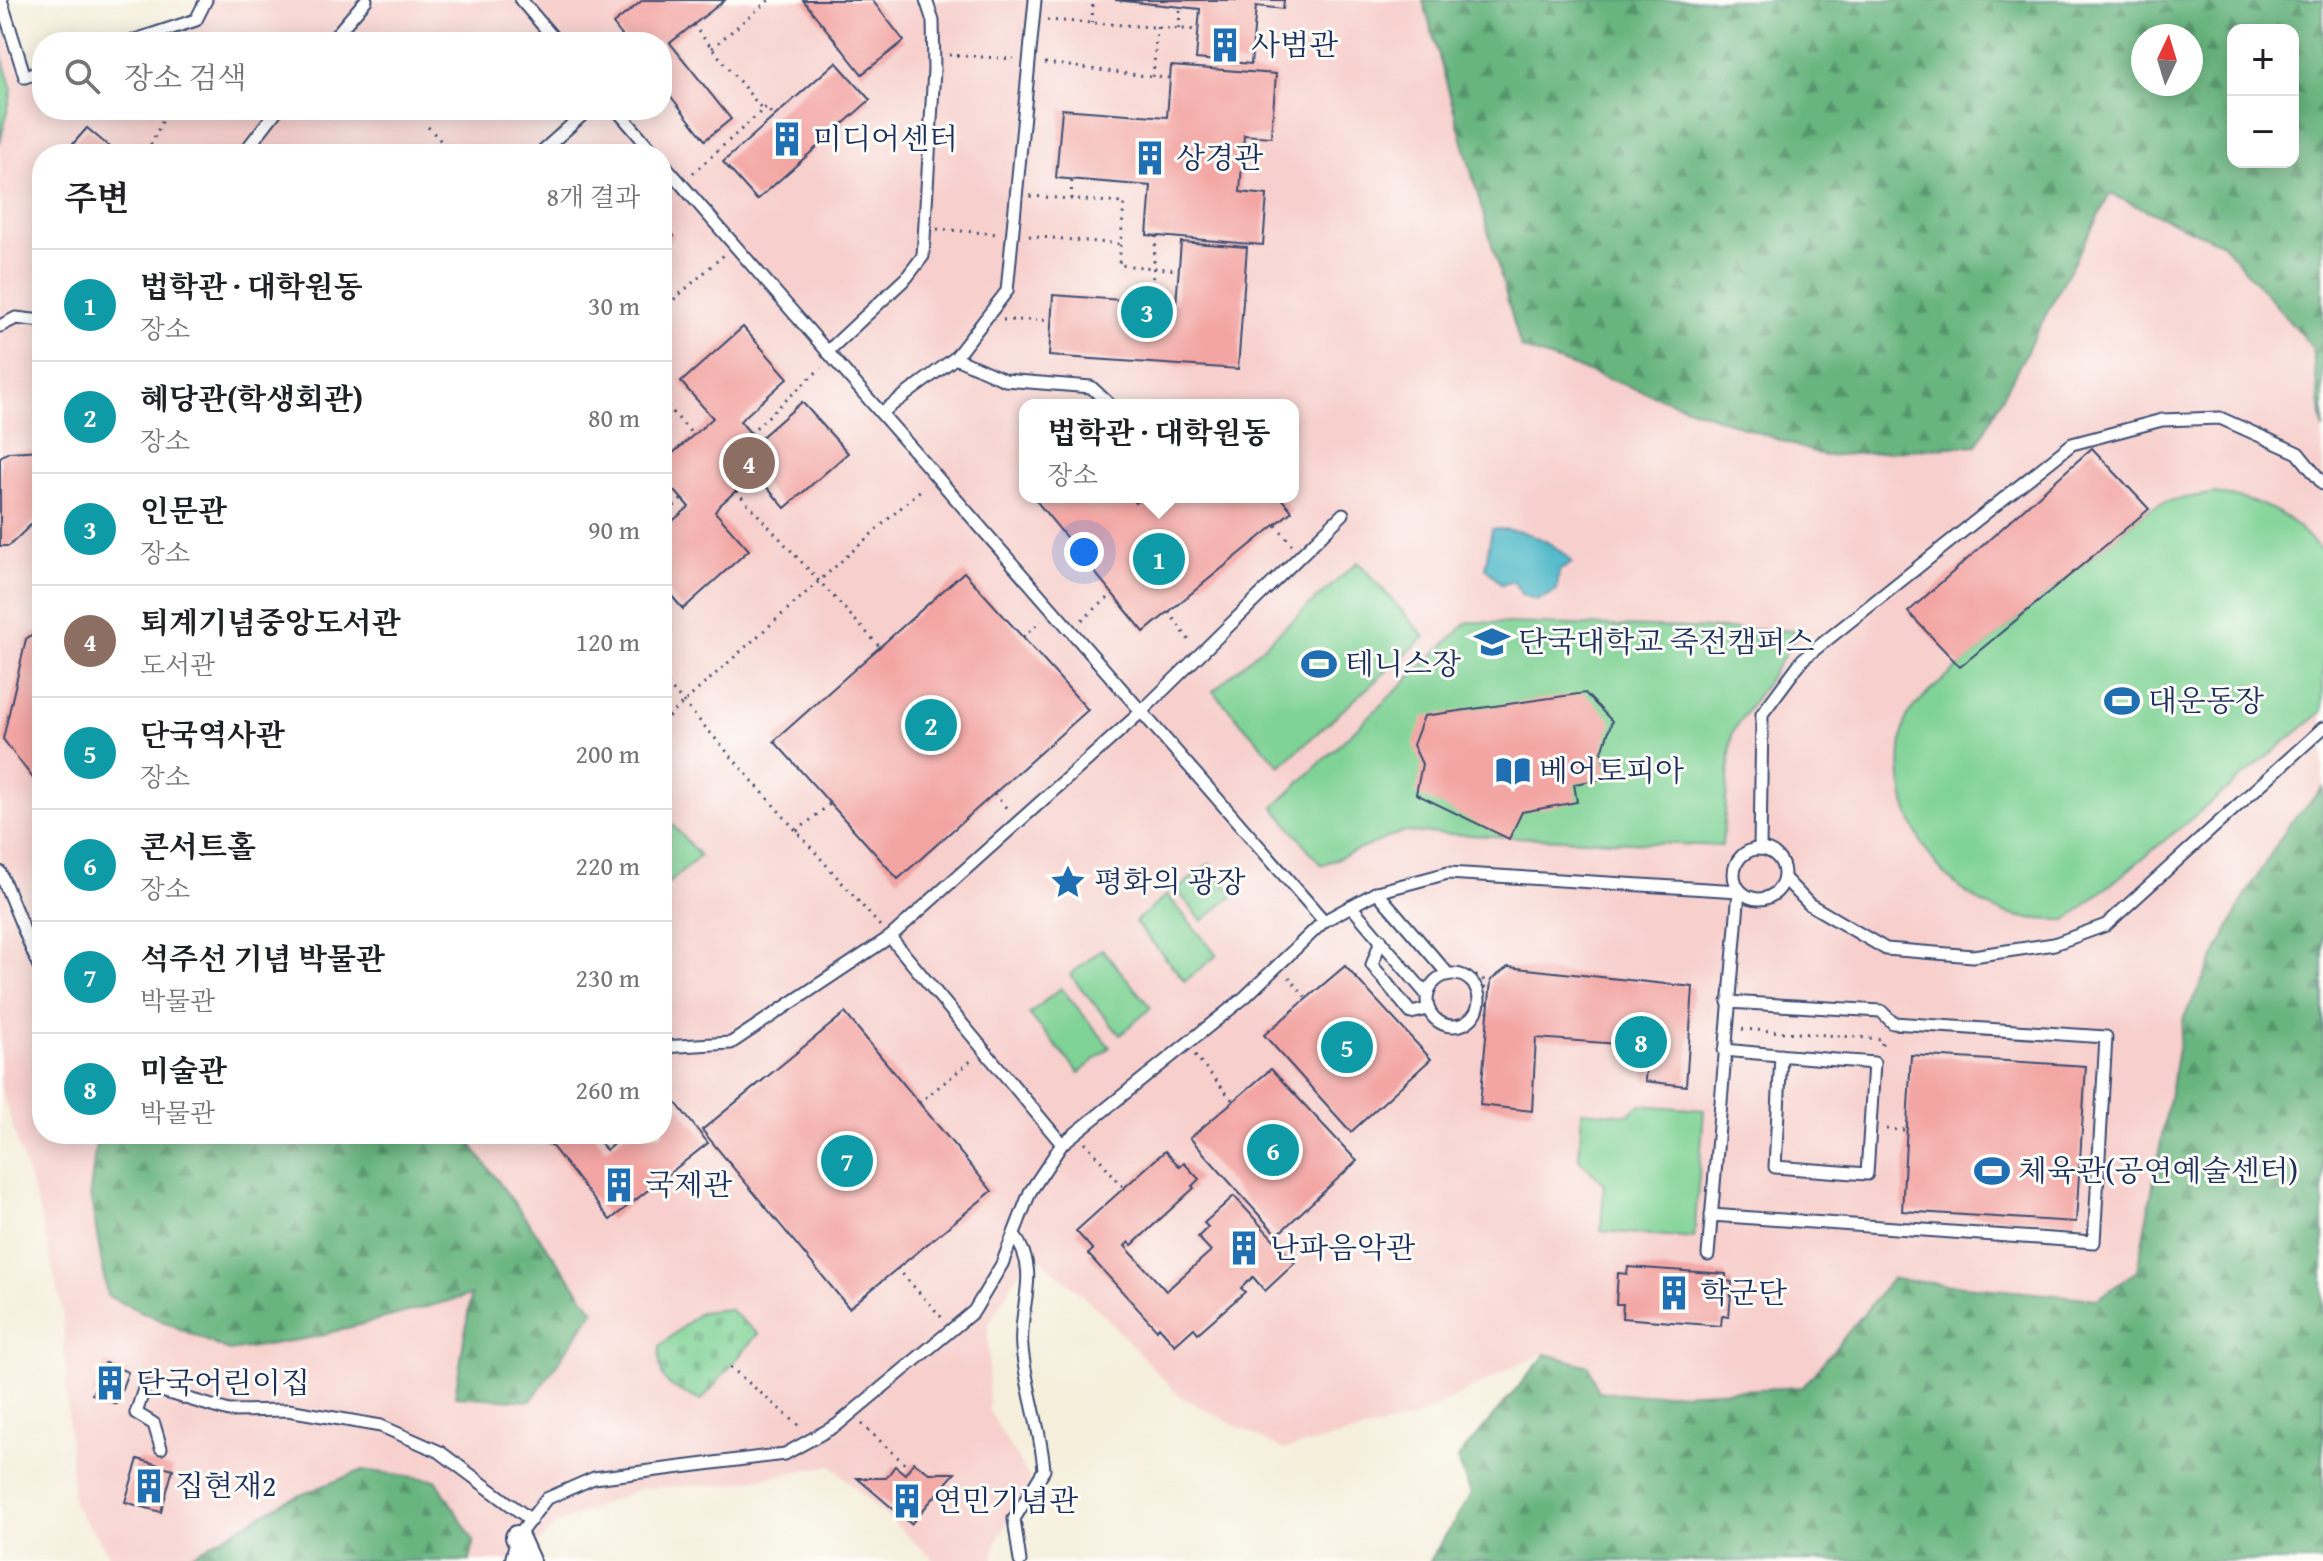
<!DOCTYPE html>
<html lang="ko">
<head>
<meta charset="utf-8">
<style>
	:root { --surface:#fff; --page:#f6f6f6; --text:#202124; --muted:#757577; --line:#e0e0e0; --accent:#1f6fb2 }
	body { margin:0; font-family:"Gentium Book Plus","Noto Serif KR",serif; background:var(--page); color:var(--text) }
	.controls { position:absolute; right:24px; top:24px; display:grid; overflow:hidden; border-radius:16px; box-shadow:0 4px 20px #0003 }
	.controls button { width:72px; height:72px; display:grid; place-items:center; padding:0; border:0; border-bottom:2px solid var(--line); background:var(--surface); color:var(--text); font:40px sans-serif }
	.compass { position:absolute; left:2131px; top:24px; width:72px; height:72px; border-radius:50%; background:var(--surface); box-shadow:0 4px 20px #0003; rotate:4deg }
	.you { position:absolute; left:1084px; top:552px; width:28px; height:28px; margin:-20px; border:6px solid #fff; border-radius:50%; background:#1a73e8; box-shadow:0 0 0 12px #1a73e833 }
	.badge { display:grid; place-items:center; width:52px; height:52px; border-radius:50%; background:var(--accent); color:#fff; font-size:26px; font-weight:700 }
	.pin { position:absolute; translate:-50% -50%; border:4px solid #fff; box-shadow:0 2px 8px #0006 }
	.popup { position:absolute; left:1019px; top:399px; width:280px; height:104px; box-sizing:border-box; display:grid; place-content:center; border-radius:16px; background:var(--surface); filter:drop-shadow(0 2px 6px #0005); font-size:26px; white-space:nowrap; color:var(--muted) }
	.popup b { font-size:30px; color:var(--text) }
	.popup::after { content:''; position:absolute; left:50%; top:100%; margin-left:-16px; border:16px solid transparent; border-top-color:var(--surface) }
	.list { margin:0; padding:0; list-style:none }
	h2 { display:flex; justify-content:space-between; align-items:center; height:104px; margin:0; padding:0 32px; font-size:34px }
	h2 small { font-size:26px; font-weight:400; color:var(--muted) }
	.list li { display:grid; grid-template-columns:52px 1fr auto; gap:24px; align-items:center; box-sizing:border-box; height:112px; padding:0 32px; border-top:2px solid var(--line) }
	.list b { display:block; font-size:30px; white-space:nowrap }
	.list p { margin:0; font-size:26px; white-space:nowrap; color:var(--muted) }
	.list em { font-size:26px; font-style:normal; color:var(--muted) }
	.icon { flex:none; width:44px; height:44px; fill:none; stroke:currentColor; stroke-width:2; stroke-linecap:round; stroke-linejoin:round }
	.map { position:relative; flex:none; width:2323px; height:1561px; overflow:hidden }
	.search { position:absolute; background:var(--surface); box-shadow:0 4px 20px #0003; left:32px; top:32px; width:640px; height:88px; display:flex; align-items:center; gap:20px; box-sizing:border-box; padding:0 28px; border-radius:32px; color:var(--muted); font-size:30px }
	.panel { position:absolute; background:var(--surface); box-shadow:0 4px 20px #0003; left:32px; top:144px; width:640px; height:1000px; border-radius:32px }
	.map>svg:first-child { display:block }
	.built { fill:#f7d0cd; fill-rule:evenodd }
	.forest { fill:url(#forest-firs); stroke:#42726e; stroke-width:2; fill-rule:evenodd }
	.cemetery { fill:url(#cemetery-stones); stroke:#4e817a; stroke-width:2 }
	.park { fill:#80d396; stroke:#4e817a; stroke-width:2 }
	.water { fill:#4bb7c7; stroke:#337392; stroke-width:2 }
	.building { fill:#f3a5a3 }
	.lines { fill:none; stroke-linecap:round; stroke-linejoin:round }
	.service-casing { stroke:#3c4c71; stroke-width:15 }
	.minor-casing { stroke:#3c4c71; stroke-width:26 }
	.path { stroke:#3c4c71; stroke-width:3; stroke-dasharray:2 6; stroke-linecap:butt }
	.service { stroke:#fff; stroke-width:11 }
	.minor { stroke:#fff; stroke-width:22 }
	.labels { text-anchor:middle; stroke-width:6; stroke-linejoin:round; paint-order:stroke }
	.poi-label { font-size:30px; fill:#1b2f5e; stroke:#fdfcf7; text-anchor:start }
</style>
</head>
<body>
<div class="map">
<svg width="2323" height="1561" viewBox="0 0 2323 1561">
	<defs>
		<pattern id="forest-firs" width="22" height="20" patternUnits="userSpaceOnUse" patternTransform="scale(2)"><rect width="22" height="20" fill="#68b57f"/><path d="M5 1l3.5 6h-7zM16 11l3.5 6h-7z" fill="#55946b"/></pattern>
		<pattern id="cemetery-stones" width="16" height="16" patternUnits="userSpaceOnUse" patternTransform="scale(2)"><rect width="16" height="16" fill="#80d396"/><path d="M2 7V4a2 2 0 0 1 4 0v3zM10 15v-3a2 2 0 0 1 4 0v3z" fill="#6eb584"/></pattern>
	</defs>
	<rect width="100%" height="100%" fill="#fdfcf7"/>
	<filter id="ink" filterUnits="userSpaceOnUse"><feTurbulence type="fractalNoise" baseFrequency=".0125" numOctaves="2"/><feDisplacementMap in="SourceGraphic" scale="16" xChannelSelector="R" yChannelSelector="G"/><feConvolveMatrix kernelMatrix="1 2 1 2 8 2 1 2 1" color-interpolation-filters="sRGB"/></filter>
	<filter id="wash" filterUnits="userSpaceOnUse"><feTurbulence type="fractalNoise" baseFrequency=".006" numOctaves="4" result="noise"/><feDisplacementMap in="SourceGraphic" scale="32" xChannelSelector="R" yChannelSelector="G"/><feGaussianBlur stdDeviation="1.8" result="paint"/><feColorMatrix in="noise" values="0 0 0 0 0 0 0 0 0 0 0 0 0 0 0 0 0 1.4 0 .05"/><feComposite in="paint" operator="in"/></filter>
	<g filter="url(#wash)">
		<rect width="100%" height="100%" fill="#f5efdc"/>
		<path class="built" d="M211,0H1423L1521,348L1978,445L2110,194L2223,244L2312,347L2323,430V788L2290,823L2246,894L2184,1017L2137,1271L2097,1299L1892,1279L1803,1387L1633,1395L1598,1390L1589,1366L1546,1354L1515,1366L1412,1419L1283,1450L1178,1395L1100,1311L1032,1251L988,1325L989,1411L1031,1481L996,1543L993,1561H935L831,1465L730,1484L641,1488L556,1524L533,1548L534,1561H114L73,1504L62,1308L39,1211L0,1087V14L24,83L42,77V110H662V42H141L198,22ZM42,154H662V1134H42ZM1025,405H1293V497H1025Z"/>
		<g class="forest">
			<path d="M1423,0H2323V430L2312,347L2223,244L2110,194L1977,445L1824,456L1521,348ZM2293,30V162H2233V30ZM2143,36H2191V84H2143Z"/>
			<polygon points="2323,788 2323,1561 1430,1561 1471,1494 1457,1459 1546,1354 1589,1366 1598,1391 1633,1395 1803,1387 1892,1279 2097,1299 2137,1271 2184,1017 2246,894 2290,823"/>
			<polygon points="97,1134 471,1134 473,1147 594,1311 531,1401 455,1396 471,1295 310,1338 229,1351 107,1296 90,1193"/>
			<polygon points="363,1470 436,1480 474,1541 470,1561 181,1561 288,1500"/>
		</g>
		<path class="cemetery" d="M729,1309L758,1334L701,1401C668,1385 657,1385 660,1346L700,1312Z"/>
		<g class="park">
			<polygon points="0,50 12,90 0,143"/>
			<path d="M2216,493C2267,503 2290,513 2323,553V711L2067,920C2042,920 2016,919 1994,909C1933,881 1895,816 1901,749C1902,738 1903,723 1909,713C1914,705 1924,698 1930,691L2149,509L2168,501Z"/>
			<polygon points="1358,562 1425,637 1280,766 1213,691"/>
			<polygon points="1468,622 1801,631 1732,733 1722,846 1402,832 1321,865 1274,807"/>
			<polygon points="662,813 700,856 669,883 662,875"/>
			<polygon points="1209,864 1234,895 1202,921 1177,890"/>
			<polygon points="1167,895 1217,955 1185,981 1135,922"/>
			<polygon points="1102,949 1151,1008 1120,1035 1070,975"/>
			<polygon points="1061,988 1110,1047 1079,1073 1029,1014"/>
			<polygon points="1639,1105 1704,1110 1694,1238 1601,1231 1604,1184 1579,1159 1582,1111 1629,1115"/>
		</g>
		<path class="water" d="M1492,529C1522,528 1554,540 1572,563L1559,571L1557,591L1538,600L1522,595L1513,581L1502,585L1485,567Z"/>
		<g id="blocks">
			<g class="building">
				<polygon points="643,0 725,0 670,43 731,119 705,140 662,85 662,42 627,42 613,24"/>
				<polygon points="803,0 872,0 904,41 862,74"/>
				<polygon points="1115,0 1284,0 1283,9 1256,6 1251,64 1196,59 1200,9"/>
				<polygon points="836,62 870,100 757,200 723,162"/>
				<polygon points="1171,66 1276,74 1271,137 1244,135 1240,192 1267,195 1263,245 1147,235 1151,186 1056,178 1062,109 1167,117"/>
				<polygon points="87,128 118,154 64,154"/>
				<polygon points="662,223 674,236 662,247"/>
				<polygon points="1181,242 1247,247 1238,369 1049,356 1053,295 1176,304"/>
				<polygon points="743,327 788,378 740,421 757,441 802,402 848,453 785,508 755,474 719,506 715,512 749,550 683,609 662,585 662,530 689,507 675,491 662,502 662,441 673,453 713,418 681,382"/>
				<polygon points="2092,448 2149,509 1960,667 1908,612"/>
				<polygon points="42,450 42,514 9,546 0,546 0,457 9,452"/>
				<polygon points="1033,497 1130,497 1135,503 1142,497 1280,497 1292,511 1144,632"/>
				<polygon points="964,572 1088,710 898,879 774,741"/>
				<polygon points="42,627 42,790 3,739 26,639"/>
				<polygon points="1585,693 1612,721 1602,752 1608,778 1574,784 1577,802 1522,812 1509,839 1416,794 1422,764 1413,745 1424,716"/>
				<polygon points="1345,966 1431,1059 1351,1132 1264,1035"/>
				<polygon points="1508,967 1693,987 1686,1086 1645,1081 1647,1046 1536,1038 1532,1111 1480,1105 1491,980"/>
				<polygon points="845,1013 992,1191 849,1308 702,1130"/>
				<polygon points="1911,1055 2086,1066 2076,1222 1902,1211"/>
				<polygon points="1271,1069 1357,1161 1277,1235 1190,1138"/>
				<polygon points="672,1098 708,1143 610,1220 551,1145 521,1134 593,1134 606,1150 626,1134 662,1134 662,1106"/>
				<polygon points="1165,1151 1180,1167 1184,1163 1199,1179 1192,1186 1194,1188 1132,1245 1129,1242 1125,1246 1166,1291 1211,1251 1198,1237 1208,1227 1204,1223 1234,1196 1295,1263 1265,1291 1253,1277 1241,1288 1245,1292 1198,1333 1194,1328 1175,1345 1159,1327 1157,1330 1088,1254 1093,1250 1076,1231"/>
				<polygon points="1628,1267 1726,1274 1726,1281 1732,1282 1729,1317 1722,1316 1721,1326 1622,1318 1623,1304 1616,1304 1618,1273 1627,1274"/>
				<polygon points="105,1363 128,1372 116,1404 92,1394"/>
				<polygon points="138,1459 173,1469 161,1512 125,1502"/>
				<polygon points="914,1462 929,1473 955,1473 911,1524 857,1478 886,1478 895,1466 905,1474"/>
			</g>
		</g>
	</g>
	<g filter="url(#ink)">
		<use href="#blocks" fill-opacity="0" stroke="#3c4c71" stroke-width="2"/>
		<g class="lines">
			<g class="service-casing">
				<g id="service">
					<polyline points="1,0 25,77 42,71"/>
					<polyline points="521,0 557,42"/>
					<polyline points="129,42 196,20 206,0"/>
					<polyline points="330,42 366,0"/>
					<polyline points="617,110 655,154"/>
					<polyline points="243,154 277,110"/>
					<polyline points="539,154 588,110"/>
					<polyline points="662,162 1324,921"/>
					<polyline points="0,326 16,318 42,321"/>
					<polyline points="827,352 907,277 923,256 934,70 933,21 926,0"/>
					<polyline points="955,358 1005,380 1091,387 1110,405"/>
					<polyline points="881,413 955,358 1007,291 1035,0"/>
					<circle cx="1759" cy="874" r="25"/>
					<polyline points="1760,849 1762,714 1803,659 2072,444 2162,420 2220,418 2298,453 2323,484"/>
					<polyline points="0,872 42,974"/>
					<polyline points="1784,878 1809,904 1886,949 1973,956 2054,944 2106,925 2323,728"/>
					<polyline points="1377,892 1448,974"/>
					<polyline points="1351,906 1427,995"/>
					<polyline points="890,937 1062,1144"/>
					<polyline points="1381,940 1372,965 1411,1013 1428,1009"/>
					<circle cx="1453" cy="1000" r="26"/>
					<polyline points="662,1047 731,1043 890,937 1141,712 1343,514"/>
					<path d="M1724,1050C1774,1055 1824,1059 1874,1063L1867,1174L1775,1167L1781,1055"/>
					<polyline points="1711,1215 2094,1242 2106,1037 1893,1023 1881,1011 1728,1002"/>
					<path d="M1014,1235C1042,1274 1018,1305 1022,1348C1026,1389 1041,1429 1044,1470L1014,1519L1020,1561"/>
					<polyline points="161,1448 154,1424 136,1413 145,1386 229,1411 288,1410 381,1426 440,1452 531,1520"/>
					<polyline points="511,1561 517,1537 546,1499 594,1478 785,1454 837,1425 974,1311 1002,1264 1030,1192 1062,1144 1245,997 1324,921 1377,892 1448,873 1739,891 1708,1255"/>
				</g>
			</g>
			<g class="minor-casing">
				<polyline id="minor" points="517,1537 528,1561"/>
			</g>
			<g class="path">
				<polyline points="1047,20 1199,30"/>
				<polyline points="1092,23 1093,0"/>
				<polyline points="693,25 762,109"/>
				<polyline points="1157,27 1153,77 1170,78"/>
				<polyline points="1179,28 1180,8"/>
				<polyline points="196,37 208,37 218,42"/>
				<polyline points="712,48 769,0"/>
				<polyline points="949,55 1014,59"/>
				<polyline points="1045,63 1153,77"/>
				<polyline points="428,127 453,154"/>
				<polyline points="404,149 408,154"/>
				<polyline points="147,152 168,110"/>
				<polyline points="693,173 766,107 774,117"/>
				<polyline points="1030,196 1124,203 1119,265 1179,270"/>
				<polyline points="1071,199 1072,179"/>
				<polyline points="937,229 998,234"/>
				<polyline points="1029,236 1121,244"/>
				<polyline points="1151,302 1156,236"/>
				<polyline points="662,310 725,254"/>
				<polyline points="1003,320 1051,320"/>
				<polyline points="662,400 693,435"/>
				<polyline points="750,433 821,368"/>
				<polyline points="736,491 880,647"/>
				<polyline points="662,517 682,499"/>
				<polyline points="1276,525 1292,545"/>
				<polyline points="1169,612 1191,643"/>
				<polyline points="1082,620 1113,594"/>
				<polyline points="1023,637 1041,621"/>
				<polyline points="662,678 880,926"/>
				<polyline points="662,722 924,487"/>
				<polyline points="994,794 1010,812"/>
				<polyline points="797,831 830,804"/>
				<polyline points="1461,969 1483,979 1488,1012"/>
				<polyline points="1289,977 1307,999"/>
				<polyline points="1742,1029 1882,1039 1882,1050"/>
				<polyline points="1195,1055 1233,1101"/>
				<polyline points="919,1103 972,1060"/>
				<polyline points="1886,1129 1906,1130"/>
				<polyline points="1085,1142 1124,1188"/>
				<polyline points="603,1147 606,1134"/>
				<polyline points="897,1268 943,1319"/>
				<polyline points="730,1367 802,1428"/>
				<polyline points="862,1424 909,1468"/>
			</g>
			<use href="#service" class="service"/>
			<use href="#minor" class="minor"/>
		</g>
	</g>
	<defs>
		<g id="building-bare" transform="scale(2.76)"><path d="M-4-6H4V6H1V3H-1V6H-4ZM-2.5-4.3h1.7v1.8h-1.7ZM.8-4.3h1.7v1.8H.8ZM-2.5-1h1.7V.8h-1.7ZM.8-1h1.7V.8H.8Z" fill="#1f6fb2" stroke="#fdfcf7" stroke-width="2.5" paint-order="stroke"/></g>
		<g id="university-bare" transform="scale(2.76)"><path d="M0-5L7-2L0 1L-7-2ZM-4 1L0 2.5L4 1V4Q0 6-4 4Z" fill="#1f6fb2" stroke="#fdfcf7" stroke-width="2.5" paint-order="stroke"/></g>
		<g id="stadium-bare" transform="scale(2.76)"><path d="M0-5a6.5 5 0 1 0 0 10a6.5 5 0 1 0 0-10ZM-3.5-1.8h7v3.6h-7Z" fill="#1f6fb2" stroke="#fdfcf7" stroke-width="2.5" paint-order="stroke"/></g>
		<g id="library-bare" transform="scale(2.76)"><path d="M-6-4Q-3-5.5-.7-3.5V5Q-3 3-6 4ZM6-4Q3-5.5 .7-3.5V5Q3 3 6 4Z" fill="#1f6fb2" stroke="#fdfcf7" stroke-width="2.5" paint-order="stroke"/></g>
		<g id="sight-bare" transform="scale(2.76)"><path d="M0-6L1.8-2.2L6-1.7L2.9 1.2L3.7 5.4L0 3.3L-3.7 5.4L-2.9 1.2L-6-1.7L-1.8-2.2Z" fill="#1f6fb2" stroke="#fdfcf7" stroke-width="2.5" paint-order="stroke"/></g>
	</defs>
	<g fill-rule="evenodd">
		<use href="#building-bare" x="1225" y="45"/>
		<use href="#building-bare" x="787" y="139"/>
		<use href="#building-bare" x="1150" y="158"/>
		<use href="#university-bare" x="1492" y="642"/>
		<use href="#stadium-bare" x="1319" y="664"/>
		<use href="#stadium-bare" x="2122" y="701"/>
		<use href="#library-bare" x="1513" y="771"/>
		<use href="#sight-bare" x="1068" y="882"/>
		<use href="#stadium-bare" x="1992" y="1171"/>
		<use href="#building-bare" x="619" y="1185"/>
		<use href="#building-bare" x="1244" y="1248"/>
		<use href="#building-bare" x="1674" y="1293"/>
		<use href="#building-bare" x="110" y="1383"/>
		<use href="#building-bare" x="149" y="1486"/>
		<use href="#building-bare" x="907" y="1501"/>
	</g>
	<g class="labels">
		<g class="poi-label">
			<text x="1251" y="55">사범관</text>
			<text x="813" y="149">미디어센터</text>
			<text x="1176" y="168">상경관</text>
			<text x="1518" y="652">단국대학교 죽전캠퍼스</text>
			<text x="1345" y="674">테니스장</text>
			<text x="2148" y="711">대운동장</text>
			<text x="1539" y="781">베어토피아</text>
			<text x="1094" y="892">평화의 광장</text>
			<text x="2018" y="1181">체육관(공연예술센터)</text>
			<text x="645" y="1195">국제관</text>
			<text x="1270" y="1258">난파음악관</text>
			<text x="1700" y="1303">학군단</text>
			<text x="136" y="1393">단국어린이집</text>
			<text x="175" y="1496">집현재2</text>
			<text x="933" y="1511">연민기념관</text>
		</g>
	</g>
</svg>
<div class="controls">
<button>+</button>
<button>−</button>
</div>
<svg class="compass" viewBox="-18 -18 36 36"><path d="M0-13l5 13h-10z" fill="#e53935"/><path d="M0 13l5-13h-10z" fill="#757577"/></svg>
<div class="you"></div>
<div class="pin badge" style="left:1159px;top:559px;background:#0f9aa8">1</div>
<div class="popup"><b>법학관 · 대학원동</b>장소</div>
<div class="pin badge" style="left:931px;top:725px;background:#0f9aa8">2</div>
<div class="pin badge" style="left:1147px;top:312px;background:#0f9aa8">3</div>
<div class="pin badge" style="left:749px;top:463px;background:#8d6e63">4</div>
<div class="pin badge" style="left:1347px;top:1047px;background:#0f9aa8">5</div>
<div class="pin badge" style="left:1273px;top:1150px;background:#0f9aa8">6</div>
<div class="pin badge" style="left:847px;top:1161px;background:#0f9aa8">7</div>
<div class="pin badge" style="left:1641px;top:1042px;background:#0f9aa8">8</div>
<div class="search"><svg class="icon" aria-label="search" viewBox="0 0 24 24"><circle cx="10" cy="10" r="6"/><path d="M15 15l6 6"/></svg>장소 검색</div>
<section class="panel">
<h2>주변<small>8개 결과</small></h2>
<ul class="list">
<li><span class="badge" style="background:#0f9aa8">1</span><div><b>법학관 · 대학원동</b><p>장소</p></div><em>30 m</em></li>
<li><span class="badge" style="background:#0f9aa8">2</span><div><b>혜당관(학생회관)</b><p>장소</p></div><em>80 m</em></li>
<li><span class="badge" style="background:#0f9aa8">3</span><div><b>인문관</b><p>장소</p></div><em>90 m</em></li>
<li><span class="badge" style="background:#8d6e63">4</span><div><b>퇴계기념중앙도서관</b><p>도서관</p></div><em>120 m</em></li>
<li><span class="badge" style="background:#0f9aa8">5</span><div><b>단국역사관</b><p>장소</p></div><em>200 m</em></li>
<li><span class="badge" style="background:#0f9aa8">6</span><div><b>콘서트홀</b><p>장소</p></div><em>220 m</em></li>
<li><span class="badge" style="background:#0f9aa8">7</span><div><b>석주선 기념 박물관</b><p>박물관</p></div><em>230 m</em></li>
<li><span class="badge" style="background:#0f9aa8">8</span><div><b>미술관</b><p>박물관</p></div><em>260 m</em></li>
</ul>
</section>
</div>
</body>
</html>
